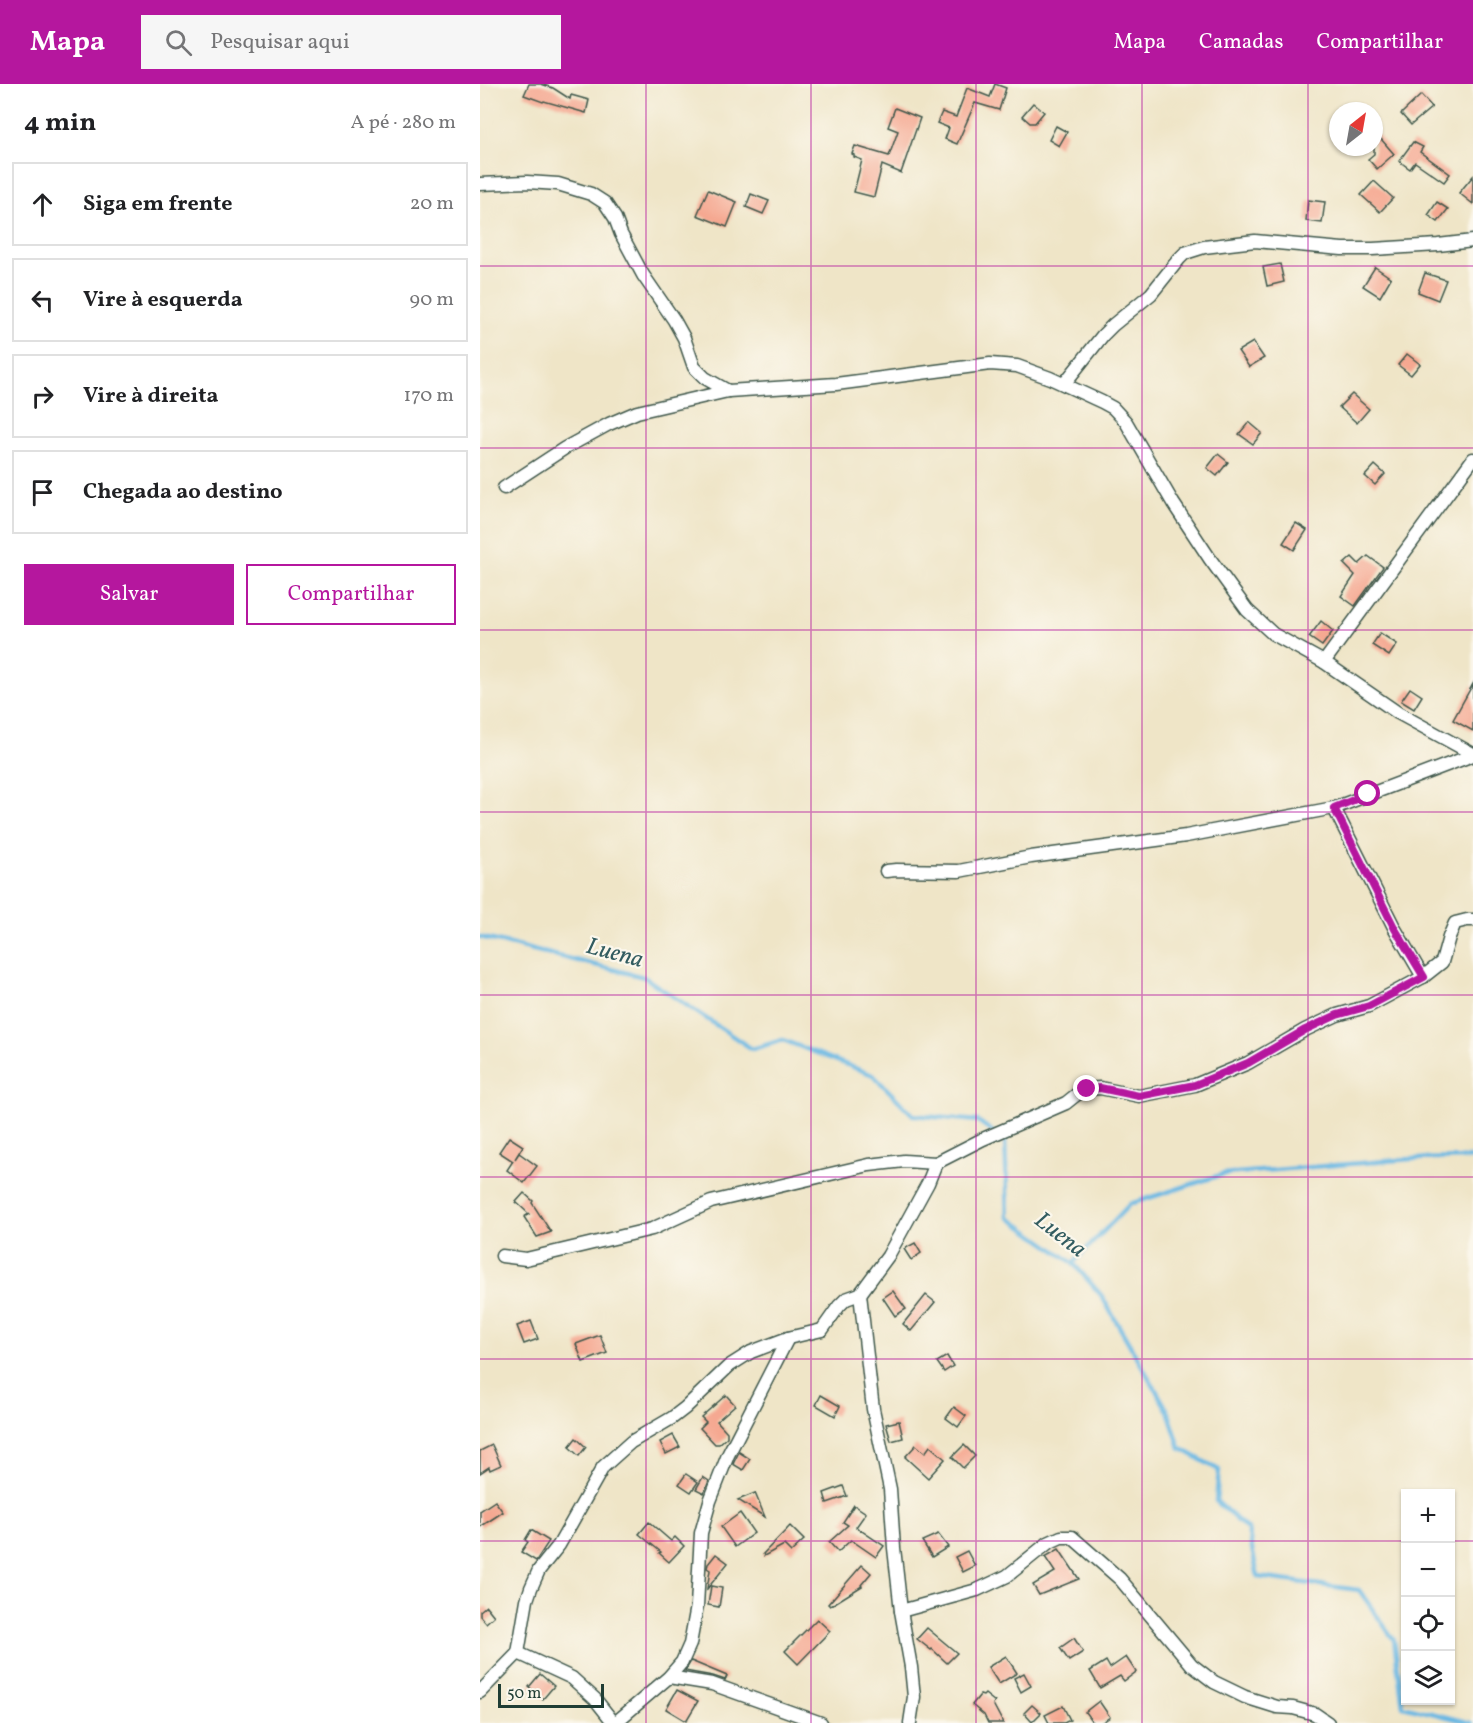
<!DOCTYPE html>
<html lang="pt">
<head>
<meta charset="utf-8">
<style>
	:root { --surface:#fff; --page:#f6f6f6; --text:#202124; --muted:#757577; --line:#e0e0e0; --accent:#b5179e }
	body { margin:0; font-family:Vollkorn,serif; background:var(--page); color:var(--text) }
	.controls { position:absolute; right:18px; bottom:18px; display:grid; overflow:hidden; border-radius:0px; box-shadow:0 2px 4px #0004 }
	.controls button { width:54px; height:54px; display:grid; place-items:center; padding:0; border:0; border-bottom:2px solid var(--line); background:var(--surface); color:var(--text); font:30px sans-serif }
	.compass { position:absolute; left:849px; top:18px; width:54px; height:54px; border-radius:50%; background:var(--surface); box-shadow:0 2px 4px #0004; rotate:31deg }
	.scale { position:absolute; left:18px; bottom:15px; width:106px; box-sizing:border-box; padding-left:6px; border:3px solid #1f3d34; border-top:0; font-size:16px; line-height:21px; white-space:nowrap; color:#1f3d34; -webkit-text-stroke:4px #fbf7ec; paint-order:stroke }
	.stop { position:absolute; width:18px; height:18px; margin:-14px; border:4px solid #b5179e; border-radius:50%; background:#fff }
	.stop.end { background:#b5179e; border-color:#fff; box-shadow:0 2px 6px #0008 }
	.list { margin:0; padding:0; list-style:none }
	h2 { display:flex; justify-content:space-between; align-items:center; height:78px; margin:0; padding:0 24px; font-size:26px }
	h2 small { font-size:20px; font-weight:400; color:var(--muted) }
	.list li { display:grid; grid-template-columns:39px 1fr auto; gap:18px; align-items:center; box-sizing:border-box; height:84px; margin:0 12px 12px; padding:0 12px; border:2px solid var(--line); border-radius:0px }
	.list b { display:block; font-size:22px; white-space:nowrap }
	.list em { font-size:20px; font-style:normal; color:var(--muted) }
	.actions { display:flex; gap:12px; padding:18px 24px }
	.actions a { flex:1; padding:14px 0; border:2px solid var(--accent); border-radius:0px; text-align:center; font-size:21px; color:var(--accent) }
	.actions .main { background:var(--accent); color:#fff }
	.icon { flex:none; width:33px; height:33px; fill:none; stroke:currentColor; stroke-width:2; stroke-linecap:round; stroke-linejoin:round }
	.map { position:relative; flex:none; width:993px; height:1639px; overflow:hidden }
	header { display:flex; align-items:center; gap:36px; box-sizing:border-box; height:84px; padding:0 30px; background:var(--accent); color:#fff }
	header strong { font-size:28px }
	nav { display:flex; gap:33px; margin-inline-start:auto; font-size:21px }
	.search { width:420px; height:54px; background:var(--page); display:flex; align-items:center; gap:15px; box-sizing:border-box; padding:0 21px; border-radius:0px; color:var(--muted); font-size:22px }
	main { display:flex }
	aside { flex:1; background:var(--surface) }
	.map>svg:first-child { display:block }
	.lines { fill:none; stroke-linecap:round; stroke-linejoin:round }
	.stream { stroke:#69b8e3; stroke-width:4.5 }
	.building { fill:#f5a891 }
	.street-casing { stroke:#3e564a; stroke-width:15 }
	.street { stroke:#fff; stroke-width:12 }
	.route { stroke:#b5179e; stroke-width:8 }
	.grid { fill:none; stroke:#b5179e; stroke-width:1.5; stroke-opacity:0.55 }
	.labels { text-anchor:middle; stroke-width:4.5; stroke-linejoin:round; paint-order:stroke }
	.water-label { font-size:24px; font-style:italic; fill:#325c60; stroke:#fbf7ec }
</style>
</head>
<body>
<header>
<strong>Mapa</strong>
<div class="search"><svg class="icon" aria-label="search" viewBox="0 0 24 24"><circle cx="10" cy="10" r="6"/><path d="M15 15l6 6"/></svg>Pesquisar aqui</div>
<nav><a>Mapa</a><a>Camadas</a><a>Compartilhar</a></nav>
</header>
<main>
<aside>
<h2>4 min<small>A pé · 280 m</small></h2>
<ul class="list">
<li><svg class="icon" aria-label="ahead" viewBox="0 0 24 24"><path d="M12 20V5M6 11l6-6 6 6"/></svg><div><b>Siga em frente</b></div><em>20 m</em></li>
<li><svg class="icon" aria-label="left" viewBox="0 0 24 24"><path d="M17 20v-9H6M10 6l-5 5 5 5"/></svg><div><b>Vire à esquerda</b></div><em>90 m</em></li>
<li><svg class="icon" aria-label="right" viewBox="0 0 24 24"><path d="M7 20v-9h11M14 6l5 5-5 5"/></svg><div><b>Vire à direita</b></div><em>170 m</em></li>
<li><svg class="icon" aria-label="arrive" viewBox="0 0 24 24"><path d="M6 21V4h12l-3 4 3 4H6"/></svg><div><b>Chegada ao destino</b></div></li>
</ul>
<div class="actions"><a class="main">Salvar</a><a>Compartilhar</a></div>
</aside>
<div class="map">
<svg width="993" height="1639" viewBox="0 0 993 1639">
	<rect width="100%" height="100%" fill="#fbf7ec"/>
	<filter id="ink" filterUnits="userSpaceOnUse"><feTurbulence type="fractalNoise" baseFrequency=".0167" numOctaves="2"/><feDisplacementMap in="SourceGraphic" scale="12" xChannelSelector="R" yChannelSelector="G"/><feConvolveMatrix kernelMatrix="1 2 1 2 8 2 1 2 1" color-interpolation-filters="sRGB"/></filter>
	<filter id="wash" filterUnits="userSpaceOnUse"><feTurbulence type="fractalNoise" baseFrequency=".008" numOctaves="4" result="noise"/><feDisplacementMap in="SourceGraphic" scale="24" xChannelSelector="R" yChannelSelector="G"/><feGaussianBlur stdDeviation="1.35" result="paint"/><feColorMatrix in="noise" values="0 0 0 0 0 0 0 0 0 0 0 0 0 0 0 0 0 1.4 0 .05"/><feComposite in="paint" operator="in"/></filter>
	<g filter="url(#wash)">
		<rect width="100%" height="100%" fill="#efe5c7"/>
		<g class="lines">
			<g class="stream">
				<polyline points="0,853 164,893 272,965 303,956 393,991 433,1031 498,1037 525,1057 528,1133 593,1179 621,1211 688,1327 700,1364 739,1386 736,1417 768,1446 778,1493 879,1506 914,1556 923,1622 992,1639"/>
				<polyline points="593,1179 650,1120 744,1090 931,1075 993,1074"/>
			</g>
		</g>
		<g id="blocks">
			<g class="building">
				<polygon points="49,0 61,0 73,4 90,15 91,11 109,16 106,29 64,17 63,18 44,11"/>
				<polygon points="515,0 526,4 519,26 495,19 477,60 465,55 469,44 457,39 462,28 476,33 487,4 510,13"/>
				<polygon points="941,11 952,23 931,41 921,30"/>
				<polygon points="553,19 564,28 555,39 550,39 542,32"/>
				<polygon points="415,24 440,34 421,89 402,81 394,113 374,108 382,76 374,73 374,71 372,70 375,62 409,72 418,47 408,43"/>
				<polygon points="576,42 587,48 579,62 569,56"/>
				<polygon points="894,47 914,70 897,85 888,75 894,70"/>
				<polygon points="933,58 943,63 940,68 970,90 964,98 935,78 930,85 919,77"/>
				<polygon points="993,92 993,120 979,109"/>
				<polygon points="894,97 913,114 900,128 881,111"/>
				<polygon points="228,106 257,118 247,143 217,131"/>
				<polygon points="271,110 289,117 283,130 266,123"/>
				<polygon points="828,116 845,118 842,139 826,137"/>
				<polygon points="957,118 968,125 958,138 948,131"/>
				<polygon points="800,180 804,198 787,202 783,183"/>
				<polygon points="895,183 911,194 900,213 883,202"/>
				<polygon points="945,189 966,196 958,216 938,208"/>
				<polygon points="773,258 784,274 769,283 758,267"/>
				<polygon points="927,270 940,280 931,291 918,281"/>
				<polygon points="872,310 889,325 877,339 859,323"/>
				<polygon points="769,338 782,349 773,360 759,350"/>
				<polygon points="738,370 748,378 737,392 727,384"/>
				<polygon points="895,381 905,390 895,401 885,392"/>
				<polygon points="816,439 827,446 814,466 803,459"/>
				<polygon points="888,472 903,483 875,522 861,512 875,491 864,480 872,473 879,480"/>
				<polygon points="841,537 853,547 842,562 829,553"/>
				<polygon points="900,549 917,560 909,572 892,561"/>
				<polygon points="993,600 993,647 973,636"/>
				<polygon points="930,604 942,612 934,625 921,617"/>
				<polygon points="29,1053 43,1062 35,1075 39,1069 57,1082 44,1099 27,1086 33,1077 19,1068"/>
				<polygon points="44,1109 53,1117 52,1119 71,1148 57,1153 44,1133 49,1130 36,1118"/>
				<polygon points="435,1159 441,1169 431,1176 424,1165"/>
				<polygon points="413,1207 426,1225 415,1232 403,1214"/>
				<polygon points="446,1211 455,1218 431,1247 423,1240"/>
				<polygon points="51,1237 58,1255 44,1260 37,1242"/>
				<polygon points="120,1251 127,1269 103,1278 96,1260"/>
				<polygon points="467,1272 473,1282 464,1288 457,1278"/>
				<polygon points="246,1311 255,1321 237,1337 247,1348 247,1353 239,1360 235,1360 220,1344 226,1338 221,1333"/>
				<polygon points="341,1311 360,1322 355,1332 336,1321"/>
				<polygon points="474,1323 486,1332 478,1343 466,1334"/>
				<polygon points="419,1337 423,1354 411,1357 406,1340"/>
				<polygon points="193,1351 200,1363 186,1370 180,1358"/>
				<polygon points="96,1354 106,1363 99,1372 89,1363"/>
				<polygon points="12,1361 21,1381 10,1386 9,1383 0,1389 0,1367"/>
				<polygon points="436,1361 445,1369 450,1362 465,1375 448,1394 425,1373"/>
				<polygon points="484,1361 495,1372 483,1384 472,1373"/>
				<polygon points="259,1368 270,1375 263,1386 253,1380"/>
				<polygon points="206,1390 218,1398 211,1408 199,1400"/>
				<polygon points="223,1393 229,1397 224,1409 216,1405"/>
				<polygon points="363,1402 367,1412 347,1419 344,1409"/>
				<polygon points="275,1409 285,1433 258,1416"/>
				<polygon points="15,1417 23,1428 0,1443 0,1427"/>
				<polygon points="374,1421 386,1429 376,1443 404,1462 396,1473 371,1456 358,1468 349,1458 368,1441 363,1438"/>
				<polygon points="260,1429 274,1449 255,1463 241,1443"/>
				<polygon points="169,1438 191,1457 195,1453 204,1462 189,1478 179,1469 181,1468 159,1450"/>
				<polygon points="310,1442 324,1456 311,1468 304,1461 284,1472 283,1470"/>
				<polygon points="51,1446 69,1457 56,1477 41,1468 48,1458 45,1456"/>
				<polygon points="458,1450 468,1463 452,1473 442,1457"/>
				<polygon points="579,1465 599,1495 559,1511 553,1501 575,1488 565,1473"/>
				<polygon points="487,1467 495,1482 483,1488 475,1473"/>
				<polygon points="236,1470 248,1479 227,1505 230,1486 227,1484 228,1480"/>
				<polygon points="382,1481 391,1489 381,1501 382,1502 350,1522 348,1520"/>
				<polygon points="231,1502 242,1504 239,1523 228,1521"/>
				<polygon points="6,1522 14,1532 6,1539 0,1532 0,1527"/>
				<polygon points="337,1535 350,1547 318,1580 305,1567"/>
				<polygon points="447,1544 477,1569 467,1579 452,1565 451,1566 437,1555"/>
				<polygon points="594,1554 603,1568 589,1577 580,1564"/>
				<polygon points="526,1572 537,1589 519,1600 508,1583"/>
				<polygon points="646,1573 656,1588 644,1597 640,1592 620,1604 610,1587 626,1577 630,1584"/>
				<polygon points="211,1577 247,1592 245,1596 233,1592 205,1587"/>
				<polygon points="544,1589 551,1602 541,1608 534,1594"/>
				<polygon points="60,1590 74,1602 63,1615 49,1603"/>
				<polygon points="197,1606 218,1617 206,1637 186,1625"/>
				<polygon points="505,1610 515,1618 513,1620 523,1639 508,1639 504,1631 492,1621 500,1611 503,1612"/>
				<polygon points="619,1617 630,1633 621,1639 613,1639 605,1628"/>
				<polygon points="552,1621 561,1629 552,1638 544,1629"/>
				<polygon points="583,1622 590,1636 584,1639 569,1639 565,1631"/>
			</g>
		</g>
	</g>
	<g filter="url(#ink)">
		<use href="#blocks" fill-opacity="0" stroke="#3e564a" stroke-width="1.5"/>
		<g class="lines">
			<g class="street-casing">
				<g id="street">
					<polyline points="0,100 47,98 78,100 111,110 125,119 135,134 141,150 163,191 194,236 204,254 214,283 225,294 248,307"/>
					<polyline points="584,300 623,251 633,241 671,210 699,175 705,169 724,163 775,157 862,165 893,165 958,161 993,157"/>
					<polyline points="24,404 85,364 129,340 157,328 248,307 356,300 510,280 537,282 570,294 622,318 633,324 646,338 693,419 730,475 767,526 793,550 844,578 918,629 993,670"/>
					<polyline points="844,578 993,375"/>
					<polyline points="854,724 915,845 943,893"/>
					<polyline points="406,787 416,786 479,787 551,773 706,752 854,724 993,671"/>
					<polyline points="22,1172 46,1175 172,1145 231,1118 389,1081 424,1077 456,1079 503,1055 586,1019 596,1011 607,1005 620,1004 659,1012 715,1001 768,979 825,946 857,931 889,922 943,893 962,878 969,853 975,839 987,836 993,836"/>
					<polyline points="380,1210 393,1325 410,1405 414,1464 421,1527 431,1583 434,1613 430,1639"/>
					<polyline points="421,1527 497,1506 527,1492 568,1459 581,1453 592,1453 640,1495 712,1581 734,1598 765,1613 797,1623 813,1624 835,1630 848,1639"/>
					<polyline points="38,1569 92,1594 115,1615 134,1639"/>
					<polyline points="189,1593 232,1600 341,1639"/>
					<polyline points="0,1608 38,1569 47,1516 51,1504 59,1486 79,1461 123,1383 151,1358 192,1334 205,1324 249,1282 271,1268 308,1254 342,1246 359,1222 366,1215 380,1210 408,1172 448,1099 456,1079"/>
					<polyline points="135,1639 189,1593 202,1578 210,1560 217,1522 221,1449 230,1417 248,1371 308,1254"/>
				</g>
			</g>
			<use href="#street" class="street"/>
		</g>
	</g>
	<g class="lines" filter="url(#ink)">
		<polyline class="route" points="607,1005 620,1004 659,1012 715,1001 768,979 825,946 857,931 889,922 944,893 915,845 854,724 888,710"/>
	</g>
	<path class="grid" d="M166,0V1639M331,0V1639M496,0V1639M662,0V1639M828,0V1639M0,182H993M0,364H993M0,546H993M0,728H993M0,911H993M0,1093H993M0,1275H993M0,1457H926M970,1457H993"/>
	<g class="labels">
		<g class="water-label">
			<text transform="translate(135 868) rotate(15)" y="8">Luena</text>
			<text transform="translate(581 1150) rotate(38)" y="8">Luena</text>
		</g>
	</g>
</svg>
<div class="controls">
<button>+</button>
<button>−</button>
<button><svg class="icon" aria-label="locate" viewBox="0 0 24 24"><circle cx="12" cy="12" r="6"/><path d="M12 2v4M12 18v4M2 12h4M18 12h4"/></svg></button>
<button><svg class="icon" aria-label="layers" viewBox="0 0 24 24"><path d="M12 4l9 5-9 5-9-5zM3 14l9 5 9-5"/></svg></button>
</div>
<svg class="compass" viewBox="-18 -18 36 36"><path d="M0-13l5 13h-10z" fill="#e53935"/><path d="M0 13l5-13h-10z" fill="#757577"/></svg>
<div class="scale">50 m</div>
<div class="stop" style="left:888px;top:710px"></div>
<div class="stop end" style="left:607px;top:1005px"></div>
</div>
</main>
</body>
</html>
